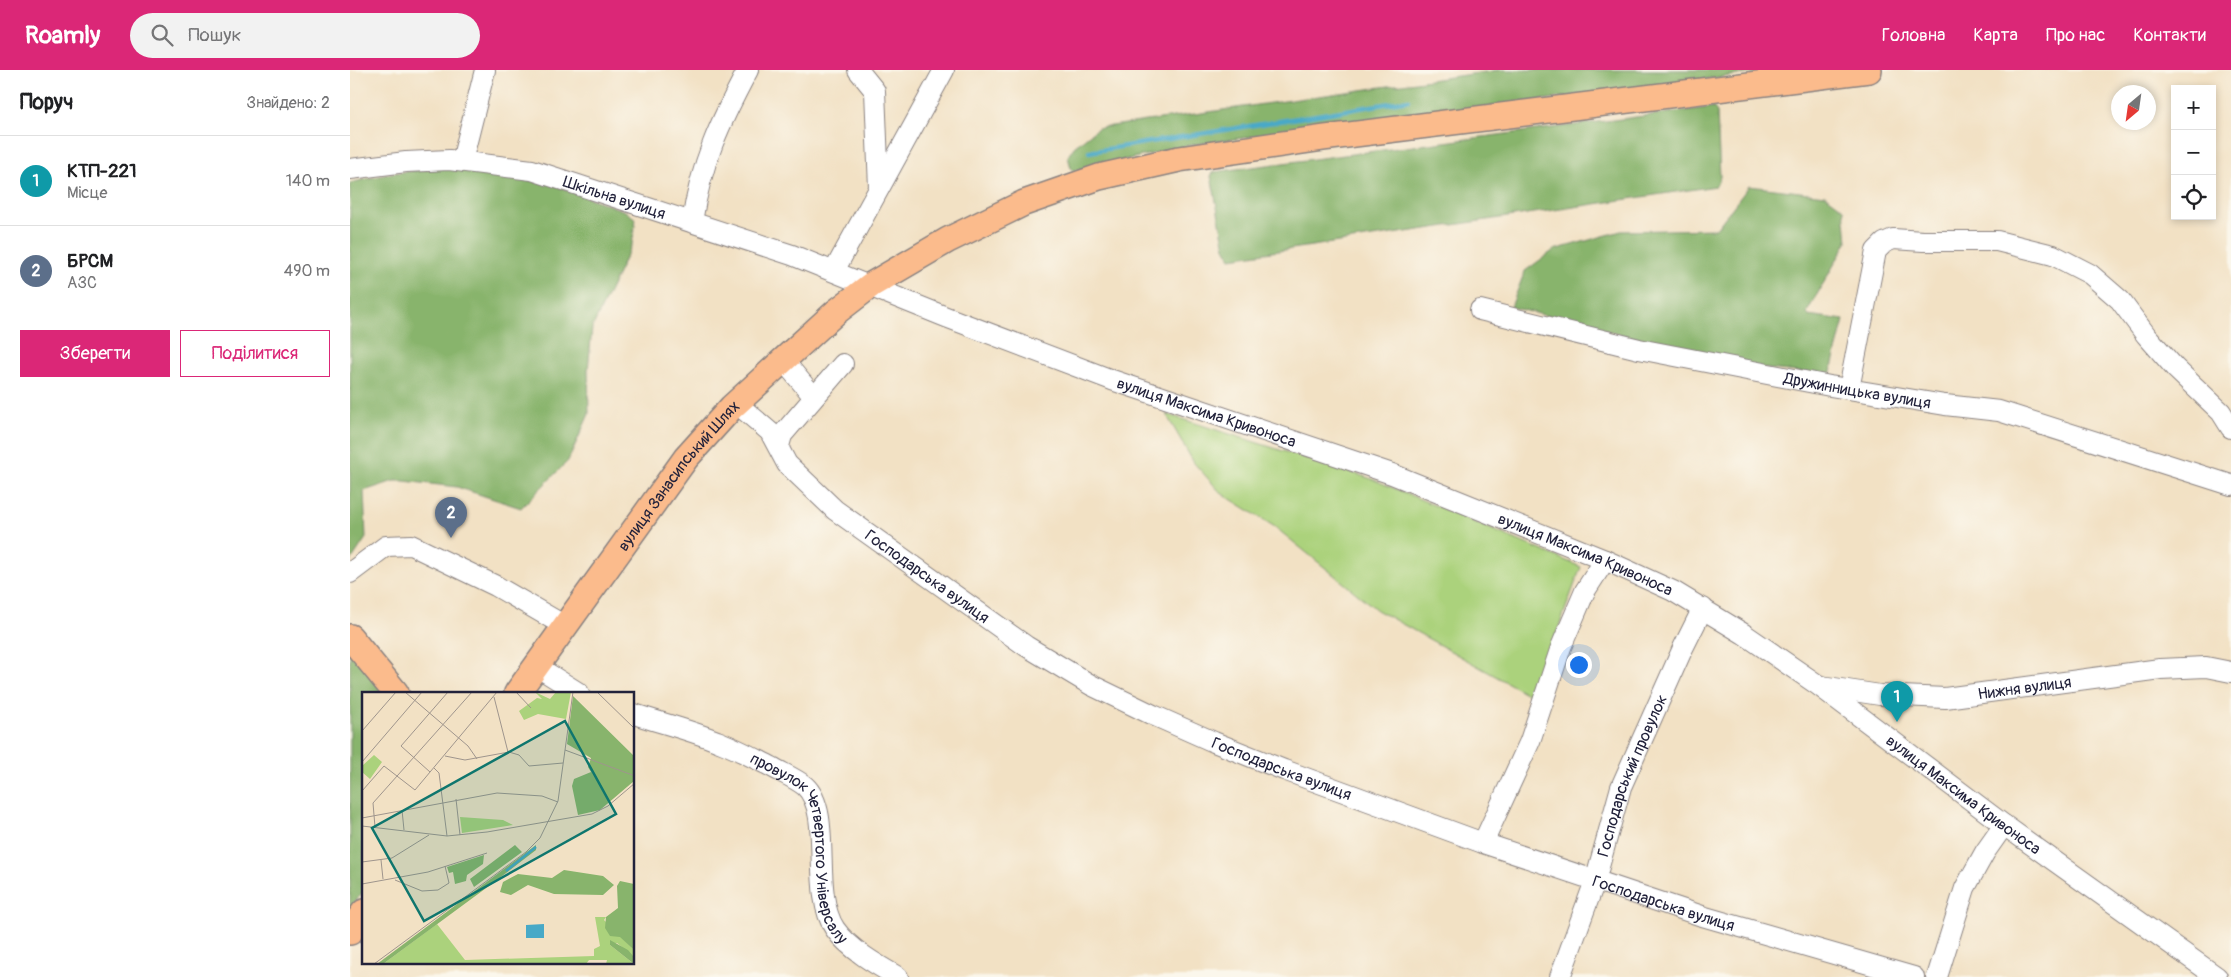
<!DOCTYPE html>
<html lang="uk">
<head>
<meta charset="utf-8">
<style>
	:root { --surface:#fff; --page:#f2f2f2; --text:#202124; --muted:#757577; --line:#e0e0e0; --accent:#db2777 }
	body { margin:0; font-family:Pangolin,sans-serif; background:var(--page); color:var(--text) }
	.controls { position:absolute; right:15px; top:15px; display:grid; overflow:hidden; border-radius:0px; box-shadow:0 2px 8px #0003 }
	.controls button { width:45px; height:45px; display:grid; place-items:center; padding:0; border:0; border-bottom:1px solid var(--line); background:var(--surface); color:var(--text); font:25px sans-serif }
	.compass { position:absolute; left:1761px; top:15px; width:45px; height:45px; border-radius:50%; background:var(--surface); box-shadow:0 2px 8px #0003; rotate:209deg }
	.you { position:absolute; left:1228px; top:594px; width:18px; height:18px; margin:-12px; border:4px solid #fff; border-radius:50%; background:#1a73e8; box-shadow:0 0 0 8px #1a73e833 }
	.badge { display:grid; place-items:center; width:32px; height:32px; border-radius:50%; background:var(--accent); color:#fff; font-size:16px; font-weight:700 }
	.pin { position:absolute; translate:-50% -41px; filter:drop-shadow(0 1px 2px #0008) }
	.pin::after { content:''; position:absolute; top:26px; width:18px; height:15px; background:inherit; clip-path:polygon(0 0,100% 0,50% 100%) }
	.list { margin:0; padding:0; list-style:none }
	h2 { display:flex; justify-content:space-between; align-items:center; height:65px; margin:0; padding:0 20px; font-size:21px }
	h2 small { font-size:16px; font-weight:400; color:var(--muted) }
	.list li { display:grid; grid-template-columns:32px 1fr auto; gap:15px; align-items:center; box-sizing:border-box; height:90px; padding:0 20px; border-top:1px solid var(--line) }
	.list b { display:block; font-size:19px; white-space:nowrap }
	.list p { margin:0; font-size:16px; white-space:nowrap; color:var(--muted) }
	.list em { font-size:16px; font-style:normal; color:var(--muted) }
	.actions { display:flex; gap:10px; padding:15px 20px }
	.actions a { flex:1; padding:11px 0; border:1px solid var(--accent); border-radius:0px; text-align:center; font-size:18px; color:var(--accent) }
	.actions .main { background:var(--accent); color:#fff }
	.icon { flex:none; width:28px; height:28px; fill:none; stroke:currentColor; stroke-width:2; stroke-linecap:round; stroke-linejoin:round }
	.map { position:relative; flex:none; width:1881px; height:907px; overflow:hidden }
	header { display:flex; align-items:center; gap:30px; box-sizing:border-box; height:70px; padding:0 25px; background:var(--accent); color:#fff }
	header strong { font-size:24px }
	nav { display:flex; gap:28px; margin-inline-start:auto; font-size:18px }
	.search { width:350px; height:45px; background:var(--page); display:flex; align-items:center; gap:12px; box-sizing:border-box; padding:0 18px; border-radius:28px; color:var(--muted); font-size:19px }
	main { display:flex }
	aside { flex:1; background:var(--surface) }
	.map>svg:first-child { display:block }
	.green { fill:#abd27c; stroke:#667a5c }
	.forest { fill:#88b46c; stroke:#556b54 }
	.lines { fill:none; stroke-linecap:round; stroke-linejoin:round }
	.stream { stroke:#48a9c7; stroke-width:4.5 }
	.minor-casing { stroke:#8a8280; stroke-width:22 }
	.major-casing { stroke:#8a8280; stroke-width:28 }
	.minor { stroke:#fff; stroke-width:20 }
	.major { stroke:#fbbb8c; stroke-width:25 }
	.labels { text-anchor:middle; stroke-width:4.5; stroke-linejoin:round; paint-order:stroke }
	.street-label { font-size:16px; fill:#22223b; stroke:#fbf7ec }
	.inset-river { fill:none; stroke:#48a9c7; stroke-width:2.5 }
	.inset-road { fill:none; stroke:#9f958d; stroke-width:1 }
	.view { fill:#0f766e; fill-opacity:0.15; stroke:#0f766e; stroke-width:2.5 }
	.inset-edge { fill:none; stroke:#22223b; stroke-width:2.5 }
</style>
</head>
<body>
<header>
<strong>Roamly</strong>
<div class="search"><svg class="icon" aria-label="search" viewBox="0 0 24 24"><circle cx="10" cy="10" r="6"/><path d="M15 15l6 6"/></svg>Пошук</div>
<nav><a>Головна</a><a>Карта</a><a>Про нас</a><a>Контакти</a></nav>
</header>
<main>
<aside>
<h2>Поруч<small>Знайдено: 2</small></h2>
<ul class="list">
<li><span class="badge" style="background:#0f9aa8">1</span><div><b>КТП-221</b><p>Місце</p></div><em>140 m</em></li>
<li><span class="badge" style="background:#5c6f8a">2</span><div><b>БРСМ</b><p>АЗС</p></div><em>490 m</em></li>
</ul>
<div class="actions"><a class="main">Зберегти</a><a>Поділитися</a></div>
</aside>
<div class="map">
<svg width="1881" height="907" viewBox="0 0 1881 907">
	<rect width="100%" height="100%" fill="#fbf7ec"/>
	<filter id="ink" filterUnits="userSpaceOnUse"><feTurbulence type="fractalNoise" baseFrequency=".02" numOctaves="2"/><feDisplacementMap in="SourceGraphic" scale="10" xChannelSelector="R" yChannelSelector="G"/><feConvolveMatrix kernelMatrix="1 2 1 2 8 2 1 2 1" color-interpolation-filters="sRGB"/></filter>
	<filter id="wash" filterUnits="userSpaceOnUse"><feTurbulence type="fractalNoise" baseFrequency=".0096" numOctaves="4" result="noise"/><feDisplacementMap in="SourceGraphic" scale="20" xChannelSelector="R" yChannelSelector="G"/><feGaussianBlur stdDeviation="1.12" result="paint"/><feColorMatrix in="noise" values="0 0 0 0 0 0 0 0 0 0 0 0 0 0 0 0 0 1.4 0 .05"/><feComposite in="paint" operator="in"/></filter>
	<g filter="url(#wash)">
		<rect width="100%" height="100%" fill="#f2e1c4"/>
		<polygon class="green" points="816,344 1022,409 1231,497 1183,627 1027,540 925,457 871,423 844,393"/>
		<g class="forest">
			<polygon points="1149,0 1427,0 846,74 725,101 721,99 718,86 724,77 748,58"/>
			<polygon points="1363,37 1367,42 1370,107 1366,116 881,188 875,178 861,106 864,102"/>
			<polygon points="107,97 201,114 275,141 286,149 282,174 242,258 238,300 239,344 218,391 171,438 107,417 54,411 44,411 14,421 16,468 0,492 0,113 42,103"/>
			<polygon points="1399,116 1475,125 1494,139 1497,172 1457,242 1458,245 1494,250 1480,305 1407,298 1161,237 1175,201 1204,180 1271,161 1366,159"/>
			<polygon points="0,581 34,623 14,623 14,820 0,839"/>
		</g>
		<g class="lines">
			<polyline class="stream" points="739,82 1059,30"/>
		</g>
	</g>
	<g filter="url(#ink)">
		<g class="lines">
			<g class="minor-casing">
				<g id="minor">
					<polyline points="508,0 525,21 529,118"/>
					<polyline points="112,91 135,0"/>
					<path id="s1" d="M0,99L56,92L99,90L182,100L442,185L596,247L762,310L1042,404L1255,490L1323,521L1394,564L1468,615L1654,755L1867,907"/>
					<path d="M342,152C351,93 370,52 398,0"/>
					<polyline points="484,201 594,0"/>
					<path id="s2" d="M1130,240L1289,279L1480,316L1595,335L1649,341L1881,415"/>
					<polyline points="432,289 464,327"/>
					<polyline points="1499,319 1526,181 1534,173 1543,169 1573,171 1647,171 1703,185 1740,204 1770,230 1796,265 1825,298 1871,342 1881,358"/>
					<path id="s3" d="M386,333L420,362L437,394L485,440L676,576L741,615L803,645L864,672L934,700L1133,773L1352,846L1564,907"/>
					<polyline points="429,376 432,365 493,294"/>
					<polyline points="0,503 36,476 61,475 146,516 215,556"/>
					<polyline points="186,596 229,623"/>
					<path id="s4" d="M1471,616L1530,625L1595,628L1810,599L1856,597L1881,602"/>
					<path id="s5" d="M284,644C311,653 340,660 367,671C386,678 404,688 422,697C432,703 445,708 455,716C484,743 460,822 485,859C499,879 527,895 548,907"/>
					<polyline points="1133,773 1180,671 1211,577 1235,521 1255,490"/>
					<path id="s6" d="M1210,907L1245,811L1271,717L1333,578L1353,538"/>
					<polyline points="1587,907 1615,818 1635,782 1654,755"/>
				</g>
			</g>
			<g class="major-casing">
				<g id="major">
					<polyline points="0,567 46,623"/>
					<path id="s7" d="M167,623L336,388L382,337L486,242L521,215L598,170L674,133L749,107L829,89L974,68L1519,0"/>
					<polyline points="0,862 14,842"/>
				</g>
			</g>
			<use href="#minor" class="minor"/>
			<use href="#major" class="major"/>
		</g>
	</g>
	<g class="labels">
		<g class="street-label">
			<text dy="6" stroke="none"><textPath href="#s1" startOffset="270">Шкільна вулиця</textPath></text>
			<text dy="6" stroke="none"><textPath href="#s2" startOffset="386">Дружинницька вулиця</textPath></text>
			<text dy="6" stroke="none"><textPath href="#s1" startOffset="900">вулиця Максима Кривоноса</textPath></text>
			<text dy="6" stroke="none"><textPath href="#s7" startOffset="271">вулиця Занасипський Шлях</textPath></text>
			<text dy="6" stroke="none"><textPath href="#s1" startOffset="1305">вулиця Максима Кривоноса</textPath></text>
			<text dy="6" stroke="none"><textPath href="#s3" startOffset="261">Господарська вулиця</textPath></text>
			<text dy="6" stroke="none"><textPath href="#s4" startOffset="205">Нижня вулиця</textPath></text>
			<text dy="6" stroke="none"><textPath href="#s3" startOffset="666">Господарська вулиця</textPath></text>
			<text dy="6" stroke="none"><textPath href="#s6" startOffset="214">Господарський провулок</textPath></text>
			<text dy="6" stroke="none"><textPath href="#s1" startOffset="1755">вулиця Максима Кривоноса</textPath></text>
			<text dy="6" stroke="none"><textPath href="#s5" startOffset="238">провулок Четвертого Універсалу</textPath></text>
			<text dy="6" stroke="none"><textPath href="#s3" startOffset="1071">Господарська вулиця</textPath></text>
		</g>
	</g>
	<g transform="translate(12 622)">
		<rect width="272" height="272" fill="#f2e1c4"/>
		<path d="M173,0L188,7L194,0H209L204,27L176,22L162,28L157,19L175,6L180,7ZM12,63L20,70L8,87L0,80V74ZM98,125L141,128L151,133L100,141ZM233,225H244L242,228L272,258V265L255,251L248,253L272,272H244L245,268H227L224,272H21L75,232L103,268L232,264V257L238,254Z" fill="#abd27c"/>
		<path d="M211,4L272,64V89L238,118L216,123L210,94L212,87L229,80L226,75L229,66L205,52ZM153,153L160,160L112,195L108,187ZM174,153V158L131,191L21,272H15ZM122,163L121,172L105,183L104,189L93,192L91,180L87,181L85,175ZM202,178L241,184L252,193L241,203L192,202L166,193L149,203L138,200L141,190L156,182L190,186ZM258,189L272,192V258L258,245L248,244L243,236L244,225L256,216L255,194ZM248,248L266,258L272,265V272L248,253Z" fill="#88b46c"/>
		<path d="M182,232V246H164V233Z" fill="#48a9c7"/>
		<path class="inset-river" d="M144,179L174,155"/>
		<path class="inset-road" d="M43,0L106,54L115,67M154,0L169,16M235,0L273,37M132,5L146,60M0,39L34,0M203,58L273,84M83,64L103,68L147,60L157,63L167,74L201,71M0,70L60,0M72,76L77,81L85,144M68,80L39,54L86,0M0,99L22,74L53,98L135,0M94,107L98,143M40,118L42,138M0,126L135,101L180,104L196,110M0,134L85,144L125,140L230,122L246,114L273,91M13,135L11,111L110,0M19,168L21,187M0,170L30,166L67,143M33,188L60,199L76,198L87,191L83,174M0,192L66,180L125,161M12,272L164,160L178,146L196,109L211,0"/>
		<path class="view" d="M203,29L254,122L62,229L10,136Z"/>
		<rect width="272" height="272" class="inset-edge"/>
	</g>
</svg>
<div class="controls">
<button>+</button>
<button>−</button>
<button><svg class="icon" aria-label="locate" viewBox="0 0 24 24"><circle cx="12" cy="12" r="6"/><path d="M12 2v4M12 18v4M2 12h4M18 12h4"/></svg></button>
</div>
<svg class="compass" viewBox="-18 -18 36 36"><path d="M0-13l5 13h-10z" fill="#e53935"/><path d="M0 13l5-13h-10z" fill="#757577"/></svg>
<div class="you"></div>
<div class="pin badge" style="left:1547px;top:652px;background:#0f9aa8">1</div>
<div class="pin badge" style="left:101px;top:468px;background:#5c6f8a">2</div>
</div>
</main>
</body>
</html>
